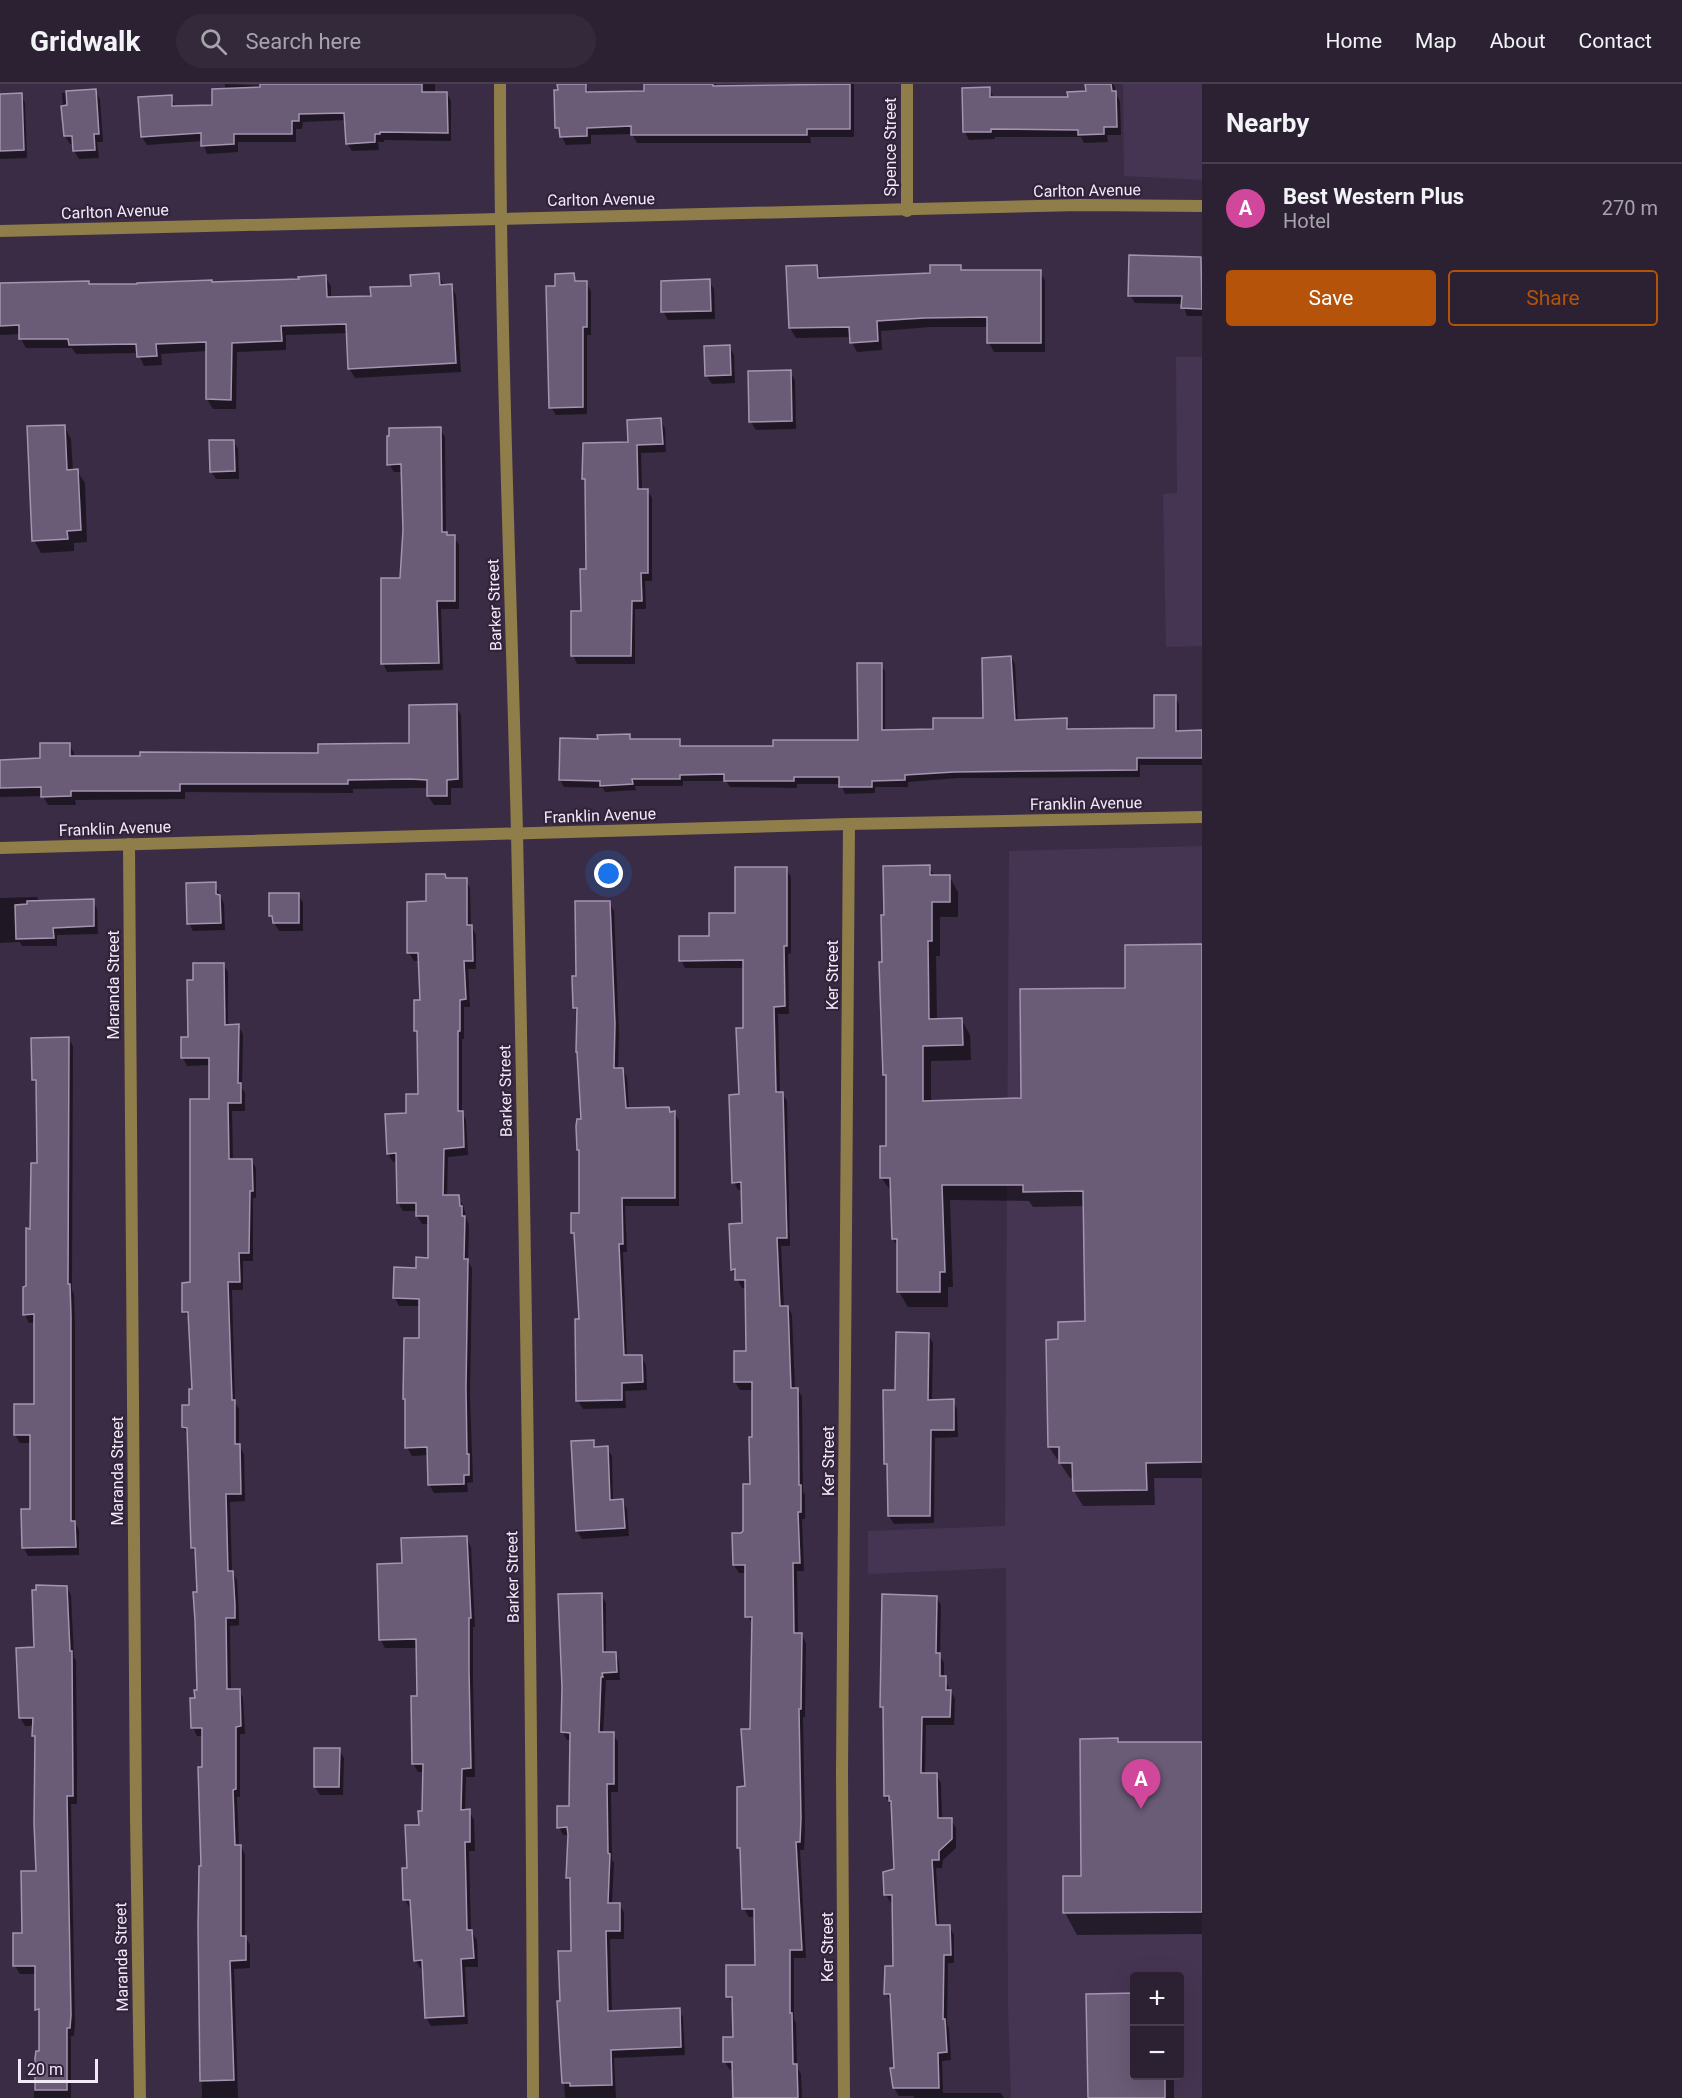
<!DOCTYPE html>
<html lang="en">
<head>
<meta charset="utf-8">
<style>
	:root { --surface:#2c2133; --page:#34293b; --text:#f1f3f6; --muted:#a6a3ac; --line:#483e4e; --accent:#b45309 }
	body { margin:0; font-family:Roboto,sans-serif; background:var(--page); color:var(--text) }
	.controls { position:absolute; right:18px; bottom:18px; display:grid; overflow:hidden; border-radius:6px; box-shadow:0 6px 24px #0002 }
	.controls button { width:54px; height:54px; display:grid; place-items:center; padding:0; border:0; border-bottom:2px solid var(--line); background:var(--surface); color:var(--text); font:30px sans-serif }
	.scale { position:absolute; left:18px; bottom:15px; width:80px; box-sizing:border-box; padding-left:6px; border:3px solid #f1e8f8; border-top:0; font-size:16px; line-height:21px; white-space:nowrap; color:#f1e8f8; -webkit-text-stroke:4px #30233a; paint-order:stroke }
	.you { position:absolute; left:609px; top:790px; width:21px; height:21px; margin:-15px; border:4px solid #fff; border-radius:50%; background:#1a73e8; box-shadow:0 0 0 9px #1a73e833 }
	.badge { display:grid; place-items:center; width:39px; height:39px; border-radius:50%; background:var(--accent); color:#fff; font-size:20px; font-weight:700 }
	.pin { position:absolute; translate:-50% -50px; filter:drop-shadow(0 2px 3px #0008) }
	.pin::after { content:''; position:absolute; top:32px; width:21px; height:18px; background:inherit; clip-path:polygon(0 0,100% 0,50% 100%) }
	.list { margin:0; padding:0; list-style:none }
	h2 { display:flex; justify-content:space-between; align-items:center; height:78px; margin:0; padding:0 24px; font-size:26px }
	h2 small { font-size:20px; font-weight:400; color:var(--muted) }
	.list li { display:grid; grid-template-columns:39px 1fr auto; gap:18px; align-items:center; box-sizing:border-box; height:90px; padding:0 24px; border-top:2px solid var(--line) }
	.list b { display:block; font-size:22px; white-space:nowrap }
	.list p { margin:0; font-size:20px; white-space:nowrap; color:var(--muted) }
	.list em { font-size:20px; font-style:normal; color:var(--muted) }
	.actions { display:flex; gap:12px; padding:18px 24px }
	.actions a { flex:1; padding:14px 0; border:2px solid var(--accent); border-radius:6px; text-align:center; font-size:21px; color:var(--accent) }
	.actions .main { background:var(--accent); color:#fff }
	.icon { flex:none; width:33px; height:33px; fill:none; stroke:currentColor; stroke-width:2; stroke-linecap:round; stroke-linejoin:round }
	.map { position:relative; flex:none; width:1202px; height:2014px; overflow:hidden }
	header { display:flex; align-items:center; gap:36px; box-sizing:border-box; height:84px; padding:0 30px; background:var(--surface); border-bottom:2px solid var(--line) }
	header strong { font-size:28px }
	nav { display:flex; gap:33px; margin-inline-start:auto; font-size:21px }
	.search { width:420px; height:54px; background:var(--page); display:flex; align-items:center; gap:15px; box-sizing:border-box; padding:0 21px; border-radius:33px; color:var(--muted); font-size:22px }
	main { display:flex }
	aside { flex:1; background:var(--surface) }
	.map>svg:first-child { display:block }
	.built { fill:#463552; fill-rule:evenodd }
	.shadow { fill:#0007 }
	.building { fill:#6a5b76; stroke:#a494b1; stroke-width:1.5 }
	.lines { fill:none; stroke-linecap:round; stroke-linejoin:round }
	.minor { stroke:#8f7d4a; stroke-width:12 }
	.labels { text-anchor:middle; stroke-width:4.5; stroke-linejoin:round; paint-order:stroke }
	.street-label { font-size:16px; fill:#f1e8f8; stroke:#30233a }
</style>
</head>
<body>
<header>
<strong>Gridwalk</strong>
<div class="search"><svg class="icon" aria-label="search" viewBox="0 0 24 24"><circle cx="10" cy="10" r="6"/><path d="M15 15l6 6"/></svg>Search here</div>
<nav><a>Home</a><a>Map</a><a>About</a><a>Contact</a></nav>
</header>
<main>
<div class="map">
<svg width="1202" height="2014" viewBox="0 0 1202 2014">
	<rect width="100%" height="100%" fill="#3a2c44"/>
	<g class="built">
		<polygon points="1123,0 1202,0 1202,96 1124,92"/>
		<polygon points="1176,273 1202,273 1202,562 1166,563 1163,410 1177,409"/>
		<path d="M1202,762V2014H1011L1008,1924L1006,1484L868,1490V1447L1005,1442L1009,767ZM1134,1892H1180V1992H1134Z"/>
	</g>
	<g class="shadow">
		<polygon points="225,0 296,3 435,0 435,9 447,9 451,17 451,57 384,56 384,58 378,58 379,66 352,67 347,59 346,36 303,38 302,45 296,45 296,58 238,58 238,68 207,70 202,57 147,61 142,53 171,13 176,23 214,22 225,6"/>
		<polygon points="559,0 586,0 589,10 645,8 645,0 716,0 717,3 787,0 854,0 854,53 810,53 811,59 637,59 632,50 591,51 591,60 566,61 557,43"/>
		<polygon points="1087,0 1113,0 1115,3 1115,9 1120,17 1121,51 1107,51 1108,58 1084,59 1081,53 995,53 995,55 969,56 965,48 989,4 994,14 1069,15 1087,9"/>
		<polygon points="95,7 100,15 103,58 97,58 99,74 79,75 74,67 74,60 70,60 65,52 62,9"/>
		<polygon points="0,11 21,11 25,19 27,74 0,75"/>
		<polygon points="1184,172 1202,172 1202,232 1187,232 1183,220 1135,219 1130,211 1184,174"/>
		<polygon points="960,182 963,187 1040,187 1045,197 1045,268 994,268 989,259 988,243 930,243 881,247 882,266 857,268 852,258 851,253 796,254 790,244 816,183 822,196 932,190"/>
		<polygon points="439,191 444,202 451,202 456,211 461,288 355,294 349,284 348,249 286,251 286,266 237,268 236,325 213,325 207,315 207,267 161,270 162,281 144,282 138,269 76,270 72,264 26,264 21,255 21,250 0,251 0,201 212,199 300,197 325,193 331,202 331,215 372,214 413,203"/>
		<polygon points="573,191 578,199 586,198 591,207 591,251 587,251 587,330 556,331 551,323 556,203"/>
		<polygon points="709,197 714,205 715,235 668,236 663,227"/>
		<polygon points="729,262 734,271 735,299 712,300 707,292"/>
		<polygon points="750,288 790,288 795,296 796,345 756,346 751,338"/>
		<polygon points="660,336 665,344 666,368 641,369 642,406 647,406 652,414 652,497 645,497 646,525 635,525 635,580 577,580 573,571 582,529 587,486 587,399 584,394"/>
		<polygon points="64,342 71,355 73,387 77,387 85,399 87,458 74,459 74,467 41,469 34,456"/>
		<polygon points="440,345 445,353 446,449 448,453 454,453 459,461 459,525 441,525 443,586 387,588 383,579 402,495 404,446 402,388 394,388 389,380"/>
		<polygon points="233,357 238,365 239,395 216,395 211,387"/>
		<polygon points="1011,573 1015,580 1018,637 1066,635 1070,646 1156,645 1175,613 1179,620 1179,648 1202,648 1202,681 1140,681 1140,693 958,694 908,698 908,703 875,703 875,709 845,710 841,700 797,700 797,704 730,703 726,697 683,697 683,702 635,702 636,706 605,708 603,704 564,703 560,696 599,656 629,651 632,657 679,656 683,664 775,664 859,658 881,580 885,587 885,647 935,646 985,636"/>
		<polygon points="456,622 461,631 463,704 451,704 451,721 434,721 428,712 428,704 416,704 353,705 353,709 185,708 185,715 75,716 76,721 48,721 43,712 0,713 0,677 42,676 69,660 74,669 74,674 319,670 411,661"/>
		<polygon points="929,783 935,793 949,792 958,808 958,833 940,833 940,872 936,872 937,936 961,935 970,951 971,976 931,977 931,1018 1023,1016 1127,906 1202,862 1202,1394 1154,1394 1155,1421 1083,1422 1074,1407 1074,1394 1070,1394 1049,1363 1048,1257 1060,1257 1086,1239 1085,1122 1033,1123 1029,1117 950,1116 953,1203 948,1203 948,1223 908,1223 899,1208 898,1163 893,1155 892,1109 881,1093 888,1064 883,879 885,833"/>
		<polygon points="786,785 791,793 791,869 788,870 789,930 778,930 780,1009 782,1009 787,1017 790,1162 781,1162 784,1223 788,1223 792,1231 795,1305 798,1305 802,1313 803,1407 805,1411 805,1435 802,1435 804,1487 797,1487 798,1551 802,1551 806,1559 805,1633 803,1633 805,1743 804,1766 800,1766 806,1874 794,1874 794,1935 796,1939 797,1983 801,1990 802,2014 734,2014 734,1986 730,1986 725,1978 725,1955 734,1954 733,1921 728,1912 756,1882 756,1833 749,1833 744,1825 742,1769 739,1764 752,1646 753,1540 747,1532 747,1489 739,1489 734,1481 745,1447 751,1402 753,1354 753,1306 740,1306 735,1298 748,1269 747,1204 742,1204 732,1185 744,1141 742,1106 738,1106 734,1098 745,946 744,884 685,884 681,876 711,853"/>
		<polygon points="447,796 466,796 470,804 471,842 476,851 476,885 468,885 470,923 464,923 464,955 462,955 462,1028 466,1036 468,1071 448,1073 447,1113 458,1113 463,1121 469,1142 468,1177 472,1184 470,1313 473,1398 467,1399 468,1408 434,1409 429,1400 429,1371 412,1372 407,1363 406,1318 404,1315 420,1255 420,1222 399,1222 395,1214 417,1186 429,1175 429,1140 422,1140 417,1132 418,1127 403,1127 398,1119 398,1077 393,1078 388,1070 386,1032 408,1031 420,1011 419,952 416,947 422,918 420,877 414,877 409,869 427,819"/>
		<polygon points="215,800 224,820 225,846 193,847 189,839"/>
		<polygon points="298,811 303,819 303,847 279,847 270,832"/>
		<polygon points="37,813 40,818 93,817 97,825 98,850 57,851 57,862 22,862 20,858 0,859 0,814"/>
		<polygon points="609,819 614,827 619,949 618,986 622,985 627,993 629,1025 669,1024 671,1029 675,1029 679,1037 679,1122 625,1122 627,1168 623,1168 627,1273 641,1273 646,1281 647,1306 625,1307 626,1324 583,1325 578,1317 580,1236 576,1154 573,1148 580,1130 579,1066 583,1036 578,930 574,924 578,894"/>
		<polygon points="223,880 228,888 228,942 238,942 243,950 242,1004 245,1009 245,1027 232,1027 233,1077 251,1076 256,1084 256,1114 253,1114 253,1177 243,1177 243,1206 232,1206 235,1319 239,1325 239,1361 244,1370 245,1417 230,1418 232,1488 237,1496 239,1530 239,1541 230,1542 231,1607 239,1606 243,1614 245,1650 240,1650 240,1713 237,1713 239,1762 241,1762 245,1771 245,1852 250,1861 250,1884 234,1885 238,2014 202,2014 199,1842 202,1783 203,1652 197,1652 193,1644 198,1608 198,1509 197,1471 192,1464 188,1351 183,1343 194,1307 189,1235 184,1227 192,1200 211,1017 211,981 187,982 183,974 189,955 195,897"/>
		<polygon points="68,954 73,962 72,1206 74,1210 75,1241 75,1439 79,1446 79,1471 28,1472 24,1464 32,1426 31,1359 20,1359 15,1351 15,1322 36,1322 35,1238 29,1239 25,1231 38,1081 37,1002 33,995"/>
		<polygon points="928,1251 933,1259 932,1317 953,1317 957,1325 958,1353 935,1354 934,1439 894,1440 889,1432 889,1386 885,1380 884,1308 897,1308"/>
		<polygon points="593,1358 597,1364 607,1364 612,1372 613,1417 622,1417 627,1425 629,1452 582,1455 577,1447"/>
		<polygon points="466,1454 471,1463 475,1543 473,1543 473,1596 475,1693 466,1693 465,1727 469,1727 474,1736 475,1767 469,1767 471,1847 477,1856 478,1883 465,1883 468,1940 431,1942 426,1933 424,1885 421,1885 415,1876 412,1825 410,1825 405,1816 404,1786 408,1786 423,1728 424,1688 418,1688 413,1679 418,1613 418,1564 385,1564 380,1555 403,1481"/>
		<polygon points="66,1503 71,1511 74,1573 76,1577 77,1687 77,1720 71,1720 75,1940 74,1952 71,1952 71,2014 34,2014 34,1975 37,1975 41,1968 41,1932 37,1925 36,1890 20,1890 15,1882 15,1851 24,1850 37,1788 37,1657 34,1652 34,1642 25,1642 20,1633 35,1565"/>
		<polygon points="601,1511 606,1519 606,1570 615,1569 619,1578 620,1596 606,1596 603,1650 613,1650 618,1658 618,1708 611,1708 612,1776 614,1779 612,1820 619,1820 624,1828 624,1855 610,1855 612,1929 679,1926 683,1934 685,1971 614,1974 616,2014 565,2014 559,1919 561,1919 572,1868 571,1800 567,1794 569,1751 563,1751 559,1743 571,1724 571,1656 567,1656 563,1648"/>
		<polygon points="936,1513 941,1521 940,1572 944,1579 944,1594 955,1615 954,1641 926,1641 925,1691 936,1691 941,1699 942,1735 951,1736 956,1744 956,1764 943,1776 942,1784 936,1784 939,1842 949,1842 954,1851 954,1879 948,1879 947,1940 949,1945 951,1976 942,1977 943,2009 1001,2009 1004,2014 914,2014 914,2012 899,2012 894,2004 896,1985 891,1918 886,1909 894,1883 894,1819 891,1819 886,1811 895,1786 892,1720 890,1720 885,1712 884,1628 882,1623"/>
		<polygon points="1117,1656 1119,1660 1202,1659 1202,1850 1077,1851 1065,1829 1083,1793"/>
		<polygon points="339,1666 344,1674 343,1711 320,1711 315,1703"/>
		<polygon points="1088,1911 1134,1911 1134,1992 1174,1992 1174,2014 1089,2014"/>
	</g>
	<g class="building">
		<polygon points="260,0 422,0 422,8 447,8 448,49 380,48 380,50 375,50 375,58 346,60 344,29 299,30 299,37 292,37 292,50 234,50 234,60 201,62 201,49 141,53 138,13 172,11 172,22 212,21 212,5 260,3"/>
		<polygon points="557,0 586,0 586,8 644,7 644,0 713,0 713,2 850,0 850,45 807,45 807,51 631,51 631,42 587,44 587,52 560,53 559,44 555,44 554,6 558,6"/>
		<polygon points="1085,0 1111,0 1112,7 1116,7 1117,43 1104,43 1104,50 1078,51 1078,46 991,45 991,48 963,48 962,4 990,3 990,13 1068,13 1067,8 1086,7"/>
		<polygon points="96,5 99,50 94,50 95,66 73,67 72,52 64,52 61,22 67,21 66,7"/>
		<polygon points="22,9 24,66 0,67 0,10"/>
		<polygon points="1129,171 1201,173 1202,225 1181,224 1182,212 1128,212"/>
		<polygon points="817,181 818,194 930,189 930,181 961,181 961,186 1041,186 1041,259 987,259 987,233 924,234 877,237 878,257 850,259 849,243 789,244 786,182"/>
		<polygon points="439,189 440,201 452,200 456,279 348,285 346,240 281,242 282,257 232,259 231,316 206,315 206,258 156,260 157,272 137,273 136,260 69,261 68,255 19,255 19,241 0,242 0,199 89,197 89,200 137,200 137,199 212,196 212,198 299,195 298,193 326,191 327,213 371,212 370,203 411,202 410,191"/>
		<polygon points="574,189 575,197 587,197 587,243 583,243 583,323 549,324 546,202 555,202 555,190"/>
		<polygon points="710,195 711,227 661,228 661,197"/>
		<polygon points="730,261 731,291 705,292 704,262"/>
		<polygon points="791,286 792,337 749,338 748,287"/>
		<polygon points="661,334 663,360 637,361 638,405 648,405 648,489 641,489 642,517 632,517 631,572 571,572 571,527 581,527 580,485 586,485 585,395 582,395 583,359 628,358 627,336"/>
		<polygon points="65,341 67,386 78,385 81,446 67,447 68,455 32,457 27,342"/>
		<polygon points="441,343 442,448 447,448 447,451 455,451 455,517 437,517 439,579 381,580 381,494 400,494 403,446 401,380 387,381 387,352 389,352 389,344"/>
		<polygon points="209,356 234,356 235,387 210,388"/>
		<polygon points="1011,572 1015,636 1067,634 1067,645 1154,644 1154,611 1176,611 1176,647 1202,646 1202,674 1137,674 1137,686 954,688 905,691 905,696 872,697 872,703 839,703 839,693 794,693 794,697 724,697 724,690 680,691 680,695 632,695 633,700 600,702 600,697 559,696 560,654 598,655 597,651 630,650 630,655 680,655 680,662 773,662 773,656 858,656 857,579 882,579 882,646 933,645 933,634 983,634 982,574"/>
		<polygon points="457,620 458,695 447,696 447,712 427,712 427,696 410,695 348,696 348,700 180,700 180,707 71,707 71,712 41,713 41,703 0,704 0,676 40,674 40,659 70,659 70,672 140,672 140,668 318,669 318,660 409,659 409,621"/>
		<polygon points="930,781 930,791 950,791 950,818 932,818 932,857 928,857 929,935 962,934 963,961 923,962 923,1017 1021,1014 1020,905 1125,904 1125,861 1202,860 1202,1378 1146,1379 1147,1406 1073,1407 1072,1379 1059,1379 1059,1363 1048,1363 1046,1256 1058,1255 1058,1238 1085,1237 1083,1107 1023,1108 1023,1101 942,1101 945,1188 940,1188 940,1208 897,1208 897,1155 892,1155 890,1094 880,1094 880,1062 886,1062 886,991 883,991 880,908 879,878 882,878 881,831 884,831 883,782"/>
		<polygon points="735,783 787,783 787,862 784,862 785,922 774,923 776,1008 783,1008 787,1154 777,1154 780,1222 788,1222 791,1304 798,1304 799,1401 801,1401 801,1428 798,1428 800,1479 793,1479 794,1549 802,1549 801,1625 799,1625 801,1734 800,1758 796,1758 802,1866 790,1866 790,1929 792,1929 793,1980 797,1980 798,2014 733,2014 732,1978 723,1978 723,1953 733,1953 732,1913 726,1913 726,1881 755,1881 754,1825 742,1825 740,1764 737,1764 737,1703 745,1702 741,1645 750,1645 752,1533 745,1533 745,1481 733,1481 732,1449 741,1449 743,1447 743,1400 750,1400 749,1353 752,1353 752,1298 734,1298 734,1267 746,1267 745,1196 735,1196 735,1185 731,1186 729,1140 742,1139 741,1098 732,1099 729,1011 739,1010 736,944 743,944 743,876 679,877 679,852 709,852 709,829 735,829"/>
		<polygon points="426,790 445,790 446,794 467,794 467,841 472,841 473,877 464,877 466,915 460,916 460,947 458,947 458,1027 463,1027 464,1063 444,1065 443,1111 459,1111 460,1122 462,1122 462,1132 465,1132 464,1175 468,1175 466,1304 467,1370 469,1370 469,1391 464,1391 464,1400 428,1401 427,1363 405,1364 405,1315 403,1315 404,1254 419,1254 419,1215 393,1214 394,1183 416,1184 416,1173 428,1174 428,1132 416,1132 416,1119 397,1119 396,1069 387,1070 385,1030 406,1029 406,1010 418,1010 417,947 414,947 414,916 420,916 418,869 407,869 407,818 426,817"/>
		<polygon points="216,798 216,810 220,811 221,839 187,840 186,799"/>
		<polygon points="269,809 299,809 299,839 273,839 272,832 269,832"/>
		<polygon points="94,815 94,842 53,844 54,854 16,855 15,821 27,820 27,817"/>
		<polygon points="575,817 610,817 615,940 614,984 623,984 626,1024 669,1023 670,1028 675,1027 675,1114 622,1114 623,1160 619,1160 624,1271 642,1271 643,1298 622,1299 622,1316 576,1317 575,1235 579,1235 574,1149 571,1149 571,1129 579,1129 579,1066 577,1066 576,1042 577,1035 581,1035 577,968 576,968 577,924 573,924 572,892 576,892"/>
		<polygon points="193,879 224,879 225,941 239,940 238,999 241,999 241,1019 228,1019 229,1075 252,1075 253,1107 250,1107 249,1169 239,1169 240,1198 228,1198 232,1316 235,1316 235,1360 240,1360 241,1410 226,1410 228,1487 233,1487 235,1521 235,1534 226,1534 227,1605 240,1605 241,1642 236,1643 236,1705 233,1706 235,1761 241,1761 241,1852 246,1852 246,1876 230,1877 234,1996 200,1997 198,1842 199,1782 201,1782 198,1683 202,1683 202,1644 191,1644 190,1614 195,1614 194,1606 197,1606 195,1536 193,1508 197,1508 195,1464 191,1464 187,1344 182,1343 182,1321 189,1321 189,1305 192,1305 188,1228 182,1228 182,1199 190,1198 190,1015 209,1015 209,974 181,974 181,953 188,953 187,896 193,896"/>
		<polygon points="69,953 68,1200 70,1200 71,1232 71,1437 75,1437 76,1463 22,1464 21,1425 30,1425 30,1351 14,1351 14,1320 34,1320 34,1230 23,1231 23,1203 26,1202 26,1144 30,1145 31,1079 37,1079 36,996 32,996 31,954"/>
		<polygon points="896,1248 929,1249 928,1316 954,1315 954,1346 931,1346 930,1432 888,1432 887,1380 884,1380 883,1306 895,1306"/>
		<polygon points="594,1356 594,1363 608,1362 610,1416 623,1415 625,1444 576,1447 571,1357"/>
		<polygon points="467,1452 471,1534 469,1534 469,1586 471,1684 462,1685 461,1726 470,1725 470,1758 465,1758 467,1846 472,1846 474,1874 461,1875 464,1932 425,1934 422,1876 414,1877 410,1816 403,1816 402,1784 407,1784 405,1741 419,1741 418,1727 422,1727 423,1680 412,1680 411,1612 417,1612 416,1555 379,1556 377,1480 402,1479 401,1454"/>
		<polygon points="36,1501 67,1502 70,1567 72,1567 73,1712 67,1712 71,1931 70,1944 67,1944 67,2006 35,2006 35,1974 36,1967 39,1967 39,1925 35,1926 35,1882 13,1882 13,1849 22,1849 21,1787 36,1787 34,1739 35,1652 32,1652 33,1634 19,1634 16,1564 34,1563 32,1506 36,1506"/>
		<polygon points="602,1509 603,1568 616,1568 617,1588 602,1589 603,1593 601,1593 599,1648 614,1648 614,1700 607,1700 608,1769 610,1770 608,1819 620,1819 620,1847 606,1847 608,1927 680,1924 681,1963 611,1966 612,2001 570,2002 570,1999 562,1999 557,1917 560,1917 558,1867 571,1867 570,1794 566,1794 568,1751 567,1743 557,1744 557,1722 569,1722 570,1649 561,1648 562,1603 558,1510"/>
		<polygon points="882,1510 937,1512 936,1569 940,1569 940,1592 946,1592 946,1606 951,1606 950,1633 922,1633 921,1689 937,1689 938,1734 952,1734 952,1755 939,1767 939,1776 932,1776 936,1841 950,1841 951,1871 944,1871 943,1935 945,1935 947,1968 938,1969 939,2004 893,2004 890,1984 894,1984 890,1910 884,1910 885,1882 893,1882 892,1811 884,1811 883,1788 894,1785 891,1717 889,1717 889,1712 884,1712 883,1623 880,1623"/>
		<polygon points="1118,1654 1118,1658 1202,1658 1202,1828 1063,1829 1063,1792 1081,1792 1080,1655"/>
		<polygon points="314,1664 340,1664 339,1703 314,1703"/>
		<polygon points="1134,1909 1134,1992 1165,1992 1165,2014 1088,2014 1086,1910"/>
	</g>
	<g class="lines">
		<g class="minor">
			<path d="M500,0C500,250 511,499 517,749C526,1170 532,1592 533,2014"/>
			<polyline points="907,127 907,0"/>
			<polyline points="0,147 1080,121 1202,122"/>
			<polyline points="129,760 136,1734 140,2014"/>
			<polyline points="0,764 849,740 1202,733"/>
			<polyline points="844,2014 842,1689 849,740"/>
		</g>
	</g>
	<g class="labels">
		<g class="street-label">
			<text transform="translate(890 63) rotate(-90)" y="6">Spence Street</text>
			<text transform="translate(1087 106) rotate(-1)" y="6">Carlton Avenue</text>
			<text transform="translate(601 115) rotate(-1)" y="6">Carlton Avenue</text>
			<text transform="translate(115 127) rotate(-2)" y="6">Carlton Avenue</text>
			<text transform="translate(494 521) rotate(-92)" y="6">Barker Street</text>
			<text transform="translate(1086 719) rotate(-1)" y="6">Franklin Avenue</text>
			<text transform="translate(600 731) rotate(-2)" y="6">Franklin Avenue</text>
			<text transform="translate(115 744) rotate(-2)" y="6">Franklin Avenue</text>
			<text transform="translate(832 891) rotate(-90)" y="6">Ker Street</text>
			<text transform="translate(113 901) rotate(-90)" y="6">Maranda Street</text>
			<text transform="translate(505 1007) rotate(-91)" y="6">Barker Street</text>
			<text transform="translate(828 1377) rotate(-90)" y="6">Ker Street</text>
			<text transform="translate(117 1387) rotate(-90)" y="6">Maranda Street</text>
			<text transform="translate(512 1493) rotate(-91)" y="6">Barker Street</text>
			<text transform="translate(827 1863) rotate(-90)" y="6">Ker Street</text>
			<text transform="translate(121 1873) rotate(-91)" y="6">Maranda Street</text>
		</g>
	</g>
</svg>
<div class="controls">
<button>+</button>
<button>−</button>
</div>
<div class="scale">20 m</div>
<div class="you"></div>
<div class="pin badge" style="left:1141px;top:1725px;background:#d1479c">A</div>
</div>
<aside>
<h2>Nearby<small></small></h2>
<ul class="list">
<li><span class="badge" style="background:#d1479c">A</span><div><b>Best Western Plus</b><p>Hotel</p></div><em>270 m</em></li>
</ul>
<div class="actions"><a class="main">Save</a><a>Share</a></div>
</aside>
</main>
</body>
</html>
